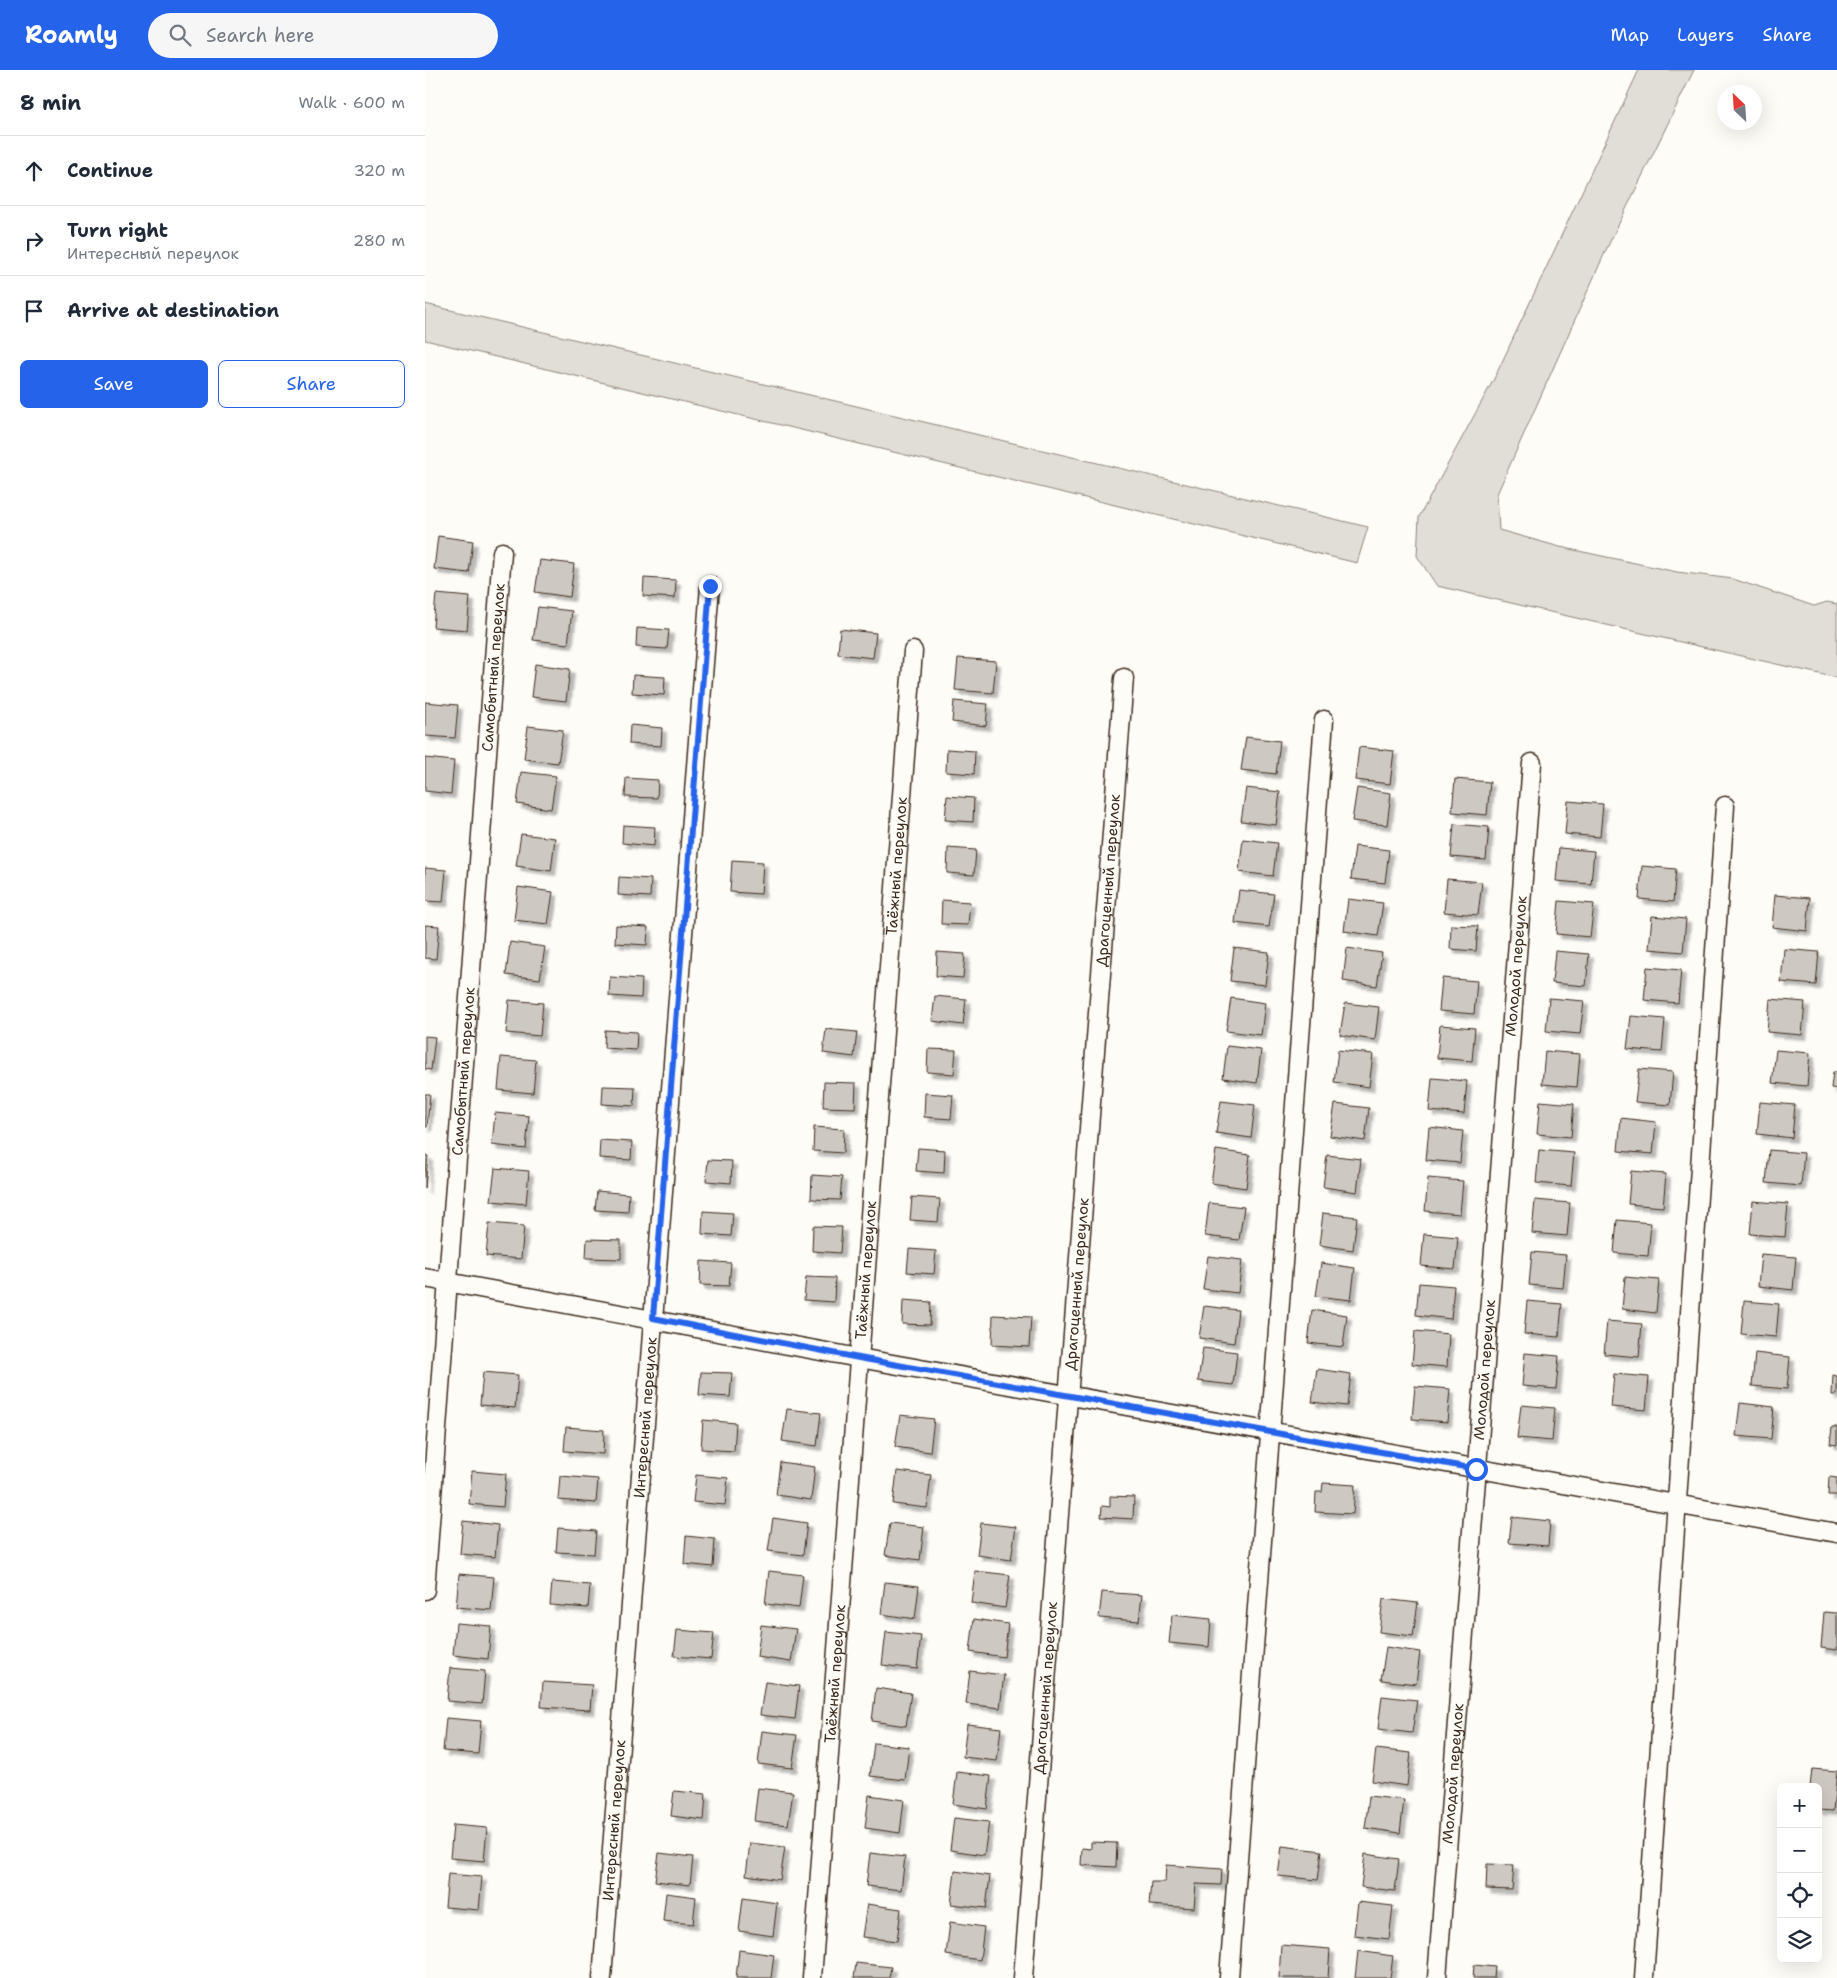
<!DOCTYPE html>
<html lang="en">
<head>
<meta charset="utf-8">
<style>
	:root { --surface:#fff; --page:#f6f6f7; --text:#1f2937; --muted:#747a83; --line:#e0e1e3; --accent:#2563eb }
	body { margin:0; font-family:"Shantell Sans",sans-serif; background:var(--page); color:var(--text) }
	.controls { position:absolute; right:15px; bottom:15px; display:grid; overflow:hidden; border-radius:8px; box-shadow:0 5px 20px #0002 }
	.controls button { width:45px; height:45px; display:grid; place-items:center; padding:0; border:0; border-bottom:1px solid var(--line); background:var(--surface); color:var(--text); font:25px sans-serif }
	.compass { position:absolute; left:1292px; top:15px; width:45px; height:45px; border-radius:50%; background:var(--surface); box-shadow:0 5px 20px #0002; rotate:335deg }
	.stop { position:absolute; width:15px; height:15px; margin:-11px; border:4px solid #2563eb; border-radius:50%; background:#fff }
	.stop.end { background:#2563eb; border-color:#fff; box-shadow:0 1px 5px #0008 }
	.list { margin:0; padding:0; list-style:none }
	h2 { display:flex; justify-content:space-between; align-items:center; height:65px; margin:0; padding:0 20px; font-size:21px }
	h2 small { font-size:16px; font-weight:400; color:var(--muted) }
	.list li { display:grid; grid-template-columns:32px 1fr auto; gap:15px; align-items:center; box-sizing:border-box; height:70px; padding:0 20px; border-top:1px solid var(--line) }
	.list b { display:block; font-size:19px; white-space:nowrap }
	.list p { margin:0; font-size:16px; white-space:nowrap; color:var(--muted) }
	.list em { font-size:16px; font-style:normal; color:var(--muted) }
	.actions { display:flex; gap:10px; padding:15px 20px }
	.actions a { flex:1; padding:11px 0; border:1px solid var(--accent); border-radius:8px; text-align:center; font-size:18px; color:var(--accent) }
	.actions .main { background:var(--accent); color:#fff }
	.icon { flex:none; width:28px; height:28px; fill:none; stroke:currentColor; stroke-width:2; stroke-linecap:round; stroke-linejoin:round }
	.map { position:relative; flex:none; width:1412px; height:1908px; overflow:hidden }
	header { display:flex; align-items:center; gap:30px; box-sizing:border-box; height:70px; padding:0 25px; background:var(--accent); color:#fff }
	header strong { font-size:24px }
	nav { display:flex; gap:28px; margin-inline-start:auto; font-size:18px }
	.search { width:350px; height:45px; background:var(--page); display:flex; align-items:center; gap:12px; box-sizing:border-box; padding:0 18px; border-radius:28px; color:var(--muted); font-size:19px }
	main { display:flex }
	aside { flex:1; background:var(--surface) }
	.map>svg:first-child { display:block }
	.green { fill:#e1ded7; stroke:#8e847a }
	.building { fill:#cdc8c2; stroke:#3b2a1e; filter:url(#shadow) }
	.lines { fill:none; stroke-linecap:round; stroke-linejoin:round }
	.street-casing { stroke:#3b2a1e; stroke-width:21 }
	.street { stroke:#fdfcf7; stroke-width:18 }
	.route { stroke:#2563eb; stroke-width:6 }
	.labels { text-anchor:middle; stroke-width:5; stroke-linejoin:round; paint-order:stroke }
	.street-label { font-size:15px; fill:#3b2a1e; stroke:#fdfcf7 }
</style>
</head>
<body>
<header>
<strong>Roamly</strong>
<div class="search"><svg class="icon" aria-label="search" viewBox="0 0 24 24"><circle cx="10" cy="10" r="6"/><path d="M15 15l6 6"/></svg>Search here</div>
<nav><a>Map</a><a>Layers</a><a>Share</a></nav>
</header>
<main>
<aside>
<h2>8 min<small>Walk · 600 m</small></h2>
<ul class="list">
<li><svg class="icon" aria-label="ahead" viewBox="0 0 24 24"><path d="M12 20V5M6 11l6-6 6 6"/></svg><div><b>Continue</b></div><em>320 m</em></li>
<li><svg class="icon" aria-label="right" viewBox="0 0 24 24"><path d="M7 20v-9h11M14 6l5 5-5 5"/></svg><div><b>Turn right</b><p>Интересный переулок</p></div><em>280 m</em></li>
<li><svg class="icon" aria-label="arrive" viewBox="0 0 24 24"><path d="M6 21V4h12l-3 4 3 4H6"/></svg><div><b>Arrive at destination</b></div></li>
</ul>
<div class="actions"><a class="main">Save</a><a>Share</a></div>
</aside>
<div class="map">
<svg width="1412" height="1908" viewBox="0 0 1412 1908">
	<defs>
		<filter id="shadow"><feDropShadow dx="4.5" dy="4.5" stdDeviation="1" flood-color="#0004"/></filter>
	</defs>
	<rect width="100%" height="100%" fill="#fdfcf7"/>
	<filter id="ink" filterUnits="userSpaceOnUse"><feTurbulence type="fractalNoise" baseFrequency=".02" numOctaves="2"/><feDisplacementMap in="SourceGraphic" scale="10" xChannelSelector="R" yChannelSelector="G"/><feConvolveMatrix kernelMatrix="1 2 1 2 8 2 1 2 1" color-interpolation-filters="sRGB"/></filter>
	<g filter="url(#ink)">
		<g class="green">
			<polygon points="1214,0 1269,0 1181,180 1072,424 1074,460 1135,477 1252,502 1308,509 1389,536 1402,532 1412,534 1412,608 1012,516 992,486 994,447 1069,309"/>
			<polygon points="0,234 943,457 932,493 0,270"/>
		</g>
		<g class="building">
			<polygon points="13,466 48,471 44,503 9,499"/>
			<polygon points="115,490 149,494 145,527 110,522"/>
			<polygon points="219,508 251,510 250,528 218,526"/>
			<polygon points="11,524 45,527 42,560 8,557"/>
			<polygon points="113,537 147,541 143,574 108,570"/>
			<polygon points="212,558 244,560 242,579 211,577"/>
			<polygon points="415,559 451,563 448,588 413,584"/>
			<polygon points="533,588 571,591 568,623 530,620"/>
			<polygon points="110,594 145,599 141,631 106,627"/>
			<polygon points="208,605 240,607 239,625 207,623"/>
			<polygon points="529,631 563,634 561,656 527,652"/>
			<polygon points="0,632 33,635 30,668 0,666"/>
			<polygon points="205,655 237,658 236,676 204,674"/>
			<polygon points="103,656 138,660 133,693 99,689"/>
			<polygon points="821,667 855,671 851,704 816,700"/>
			<polygon points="934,677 969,681 965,714 930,710"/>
			<polygon points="522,679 550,681 549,704 521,702"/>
			<polygon points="0,688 29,691 26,724 0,721"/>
			<polygon points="96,702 131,706 126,739 92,734"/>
			<polygon points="201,708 233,710 232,728 200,727"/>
			<polygon points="1030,709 1065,712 1062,745 1027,742"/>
			<polygon points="821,718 855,722 851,755 816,751"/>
			<polygon points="932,718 966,723 962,755 927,751"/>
			<polygon points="522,726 549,728 548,752 520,750"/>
			<polygon points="1143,731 1178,734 1175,767 1140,764"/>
			<polygon points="1029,754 1064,757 1061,790 1026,787"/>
			<polygon points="198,755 230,757 229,776 197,773"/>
			<polygon points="96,764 130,768 126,801 91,796"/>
			<polygon points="818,769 852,773 848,806 814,802"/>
			<polygon points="930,776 964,780 960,813 926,809"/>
			<polygon points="523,778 551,780 549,805 522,803"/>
			<polygon points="1134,778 1169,781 1166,814 1131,811"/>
			<polygon points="307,790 338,792 336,824 305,822"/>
			<polygon points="1217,796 1251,799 1248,832 1214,829"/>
			<polygon points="0,798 21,800 18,832 0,831"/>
			<polygon points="194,807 226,809 225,827 193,825"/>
			<polygon points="1022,809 1057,812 1053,845 1019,842"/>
			<polygon points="93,817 128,822 123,854 89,850"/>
			<polygon points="814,820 849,824 844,857 810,853"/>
			<polygon points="1350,825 1385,828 1382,861 1347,857"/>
			<polygon points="923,829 958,833 953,866 919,861"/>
			<polygon points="517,830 545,832 543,855 516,854"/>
			<polygon points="1134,831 1169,834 1165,867 1131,864"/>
			<polygon points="1227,846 1261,849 1258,882 1224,879"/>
			<polygon points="0,855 14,856 11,889 0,888"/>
			<polygon points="191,855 223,857 222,875 190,873"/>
			<polygon points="1026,855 1053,856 1051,881 1025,879"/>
			<polygon points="85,872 120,877 115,909 81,905"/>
			<polygon points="809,878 844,882 840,915 805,911"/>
			<polygon points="922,878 957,883 952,916 918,911"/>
			<polygon points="1359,879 1394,882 1391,915 1356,912"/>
			<polygon points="1130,881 1164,884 1161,916 1127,913"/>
			<polygon points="512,882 540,884 538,908 511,906"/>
			<polygon points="1222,897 1256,900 1253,933 1219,930"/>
			<polygon points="185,907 217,909 216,928 184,926"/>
			<polygon points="1017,908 1052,911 1049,944 1014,941"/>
			<polygon points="510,926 541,929 538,955 507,951"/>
			<polygon points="806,928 840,933 836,965 801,961"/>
			<polygon points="1124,928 1159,931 1155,964 1121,961"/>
			<polygon points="1345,929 1380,932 1377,965 1342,962"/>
			<polygon points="84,930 118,933 115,966 81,963"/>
			<polygon points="920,933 954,937 950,970 915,965"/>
			<polygon points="1206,946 1240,949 1237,982 1202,979"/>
			<polygon points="1015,955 1050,958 1047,991 1012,988"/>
			<polygon points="401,959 432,962 429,987 398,983"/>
			<polygon points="180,960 212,962 211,980 179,978"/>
			<polygon points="0,966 10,967 6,1000 0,999"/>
			<polygon points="802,976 836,980 832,1013 798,1008"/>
			<polygon points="503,979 531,980 529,1004 502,1002"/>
			<polygon points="913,980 948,984 944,1017 909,1012"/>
			<polygon points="1351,980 1385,983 1382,1016 1347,1013"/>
			<polygon points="1120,981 1155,984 1152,1017 1117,1014"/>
			<polygon points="76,987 111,990 108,1023 73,1020"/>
			<polygon points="1214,999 1248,1002 1245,1035 1210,1032"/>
			<polygon points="1408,1002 1412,1002 1412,1019 1406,1018"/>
			<polygon points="1007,1008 1042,1011 1039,1044 1004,1041"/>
			<polygon points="399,1012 431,1013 430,1038 398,1037"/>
			<polygon points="178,1016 210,1017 209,1036 177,1034"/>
			<polygon points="500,1023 528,1025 526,1049 499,1047"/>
			<polygon points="0,1024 5,1024 2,1057 0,1057"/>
			<polygon points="796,1031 830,1035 826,1068 791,1063"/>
			<polygon points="1115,1031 1149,1034 1146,1067 1112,1064"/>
			<polygon points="1335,1032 1370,1035 1367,1068 1332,1064"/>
			<polygon points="910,1034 944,1038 940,1071 905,1066"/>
			<polygon points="70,1043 104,1046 101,1079 67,1075"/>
			<polygon points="1196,1048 1231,1052 1228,1084 1193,1081"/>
			<polygon points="389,1057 419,1059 418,1083 388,1081"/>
			<polygon points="1004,1057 1038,1061 1035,1093 1001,1090"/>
			<polygon points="175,1070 207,1072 206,1090 174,1088"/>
			<polygon points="493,1078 520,1080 519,1103 491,1101"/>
			<polygon points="791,1080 825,1085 821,1118 786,1113"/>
			<polygon points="1114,1080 1149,1083 1146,1116 1111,1113"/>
			<polygon points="1344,1080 1379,1083 1376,1116 1341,1113"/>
			<polygon points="0,1085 3,1086 0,1119"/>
			<polygon points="902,1085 936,1089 932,1122 898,1117"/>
			<polygon points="283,1090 307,1091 306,1113 281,1111"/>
			<polygon points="70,1098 104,1101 101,1134 66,1131"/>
			<polygon points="1206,1101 1241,1104 1238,1137 1203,1134"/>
			<polygon points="387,1105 417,1107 415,1130 386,1129"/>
			<polygon points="1003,1108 1038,1111 1035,1144 1000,1141"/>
			<polygon points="172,1121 204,1124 203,1142 170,1140"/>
			<polygon points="487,1127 515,1129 513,1152 485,1150"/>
			<polygon points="1110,1130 1145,1133 1142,1166 1107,1163"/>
			<polygon points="1328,1131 1363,1134 1360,1167 1325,1164"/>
			<polygon points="784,1133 819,1137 814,1170 780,1166"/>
			<polygon points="278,1141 308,1143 306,1166 277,1164"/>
			<polygon points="898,1143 932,1147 928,1180 894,1175"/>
			<polygon points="1192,1150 1226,1153 1223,1186 1189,1183"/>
			<polygon points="64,1153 99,1156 96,1189 61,1186"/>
			<polygon points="388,1156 417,1157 415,1183 387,1181"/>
			<polygon points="999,1164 1033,1167 1030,1199 996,1196"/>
			<polygon points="162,1169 196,1170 196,1189 161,1188"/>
			<polygon points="484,1179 511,1181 509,1204 482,1202"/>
			<polygon points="1107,1182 1141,1185 1138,1218 1104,1215"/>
			<polygon points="1336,1184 1371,1187 1368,1220 1333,1216"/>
			<polygon points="783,1186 817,1190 813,1223 778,1219"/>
			<polygon points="276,1191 306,1193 304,1216 275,1215"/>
			<polygon points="896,1193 930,1198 926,1230 891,1226"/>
			<polygon points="381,1207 410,1208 409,1232 379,1230"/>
			<polygon points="1200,1207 1234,1210 1231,1243 1197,1239"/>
			<polygon points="994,1213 1029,1216 1026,1249 991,1245"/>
			<polygon points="478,1230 506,1232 505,1255 477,1254"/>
			<polygon points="1102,1231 1137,1234 1134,1267 1099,1264"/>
			<polygon points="1319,1231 1354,1234 1351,1267 1316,1264"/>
			<polygon points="779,1236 813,1240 809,1273 774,1268"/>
			<polygon points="887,1240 922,1245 918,1277 883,1273"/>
			<polygon points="568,1245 606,1247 604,1277 567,1275"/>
			<polygon points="1182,1251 1217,1254 1214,1287 1179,1284"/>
			<polygon points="990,1261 1024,1264 1022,1297 987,1294"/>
			<polygon points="778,1278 812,1282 808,1315 773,1311"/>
			<polygon points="1100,1283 1134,1286 1131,1319 1097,1316"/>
			<polygon points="1330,1283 1365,1287 1362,1319 1327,1316"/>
			<polygon points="892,1299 926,1304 922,1336 887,1332"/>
			<polygon points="58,1302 93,1305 90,1338 55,1335"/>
			<polygon points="276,1302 307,1303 305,1327 274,1325"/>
			<polygon points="1189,1304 1224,1307 1221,1340 1186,1337"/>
			<polygon points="1408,1305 1412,1306 1412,1325 1407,1325"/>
			<polygon points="990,1316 1025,1319 1022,1352 987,1349"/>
			<polygon points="1315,1333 1349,1337 1346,1369 1311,1366"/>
			<polygon points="1096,1335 1130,1338 1127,1371 1092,1368"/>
			<polygon points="362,1339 396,1343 392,1376 357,1371"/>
			<polygon points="475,1345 509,1349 505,1382 470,1377"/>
			<polygon points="278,1350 311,1353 309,1381 276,1379"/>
			<polygon points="141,1357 179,1360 178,1384 139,1381"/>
			<polygon points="1407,1357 1412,1357 1412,1375 1405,1374"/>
			<polygon points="355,1392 390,1397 386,1430 351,1425"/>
			<polygon points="47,1401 81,1404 78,1437 44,1434"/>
			<polygon points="472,1401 506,1405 502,1438 468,1434"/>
			<polygon points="271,1405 303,1408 300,1435 268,1432"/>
			<polygon points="135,1406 173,1409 171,1433 133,1430"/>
			<polygon points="1404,1407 1412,1408 1412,1425 1403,1425"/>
			<polygon points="898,1413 930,1415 928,1444 890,1442 891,1422 897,1422"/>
			<polygon points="685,1426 709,1427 708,1449 676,1447 677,1436 685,1437"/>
			<polygon points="1087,1447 1125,1451 1123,1476 1084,1473"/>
			<polygon points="348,1448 382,1453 378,1485 343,1481"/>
			<polygon points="38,1451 73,1455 70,1487 35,1484"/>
			<polygon points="465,1453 499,1457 495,1490 460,1485"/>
			<polygon points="556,1453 591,1457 586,1490 552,1485"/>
			<polygon points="133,1458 171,1461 169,1484 131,1482"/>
			<polygon points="261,1466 290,1469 288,1497 259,1494"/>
			<polygon points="344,1501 378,1505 374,1538 340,1534"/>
			<polygon points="550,1501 585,1505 580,1538 546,1533"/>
			<polygon points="34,1504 69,1507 66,1540 31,1537"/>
			<polygon points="127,1512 165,1515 163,1538 125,1535"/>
			<polygon points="460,1512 494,1516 490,1549 456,1544"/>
			<polygon points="677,1522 717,1525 714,1551 674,1548"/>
			<polygon points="958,1529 993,1533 988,1566 954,1562"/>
			<polygon points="1399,1542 1412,1543 1412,1580 1396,1578"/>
			<polygon points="747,1545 786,1549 784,1577 744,1573"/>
			<polygon points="549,1549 583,1554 579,1587 545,1582"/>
			<polygon points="31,1553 66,1556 63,1589 28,1585"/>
			<polygon points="336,1555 371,1559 366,1592 332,1587"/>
			<polygon points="252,1560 289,1563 286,1589 249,1586"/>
			<polygon points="461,1562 496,1566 492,1599 457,1595"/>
			<polygon points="961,1577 995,1582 991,1614 956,1610"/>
			<polygon points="25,1598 60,1601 57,1634 22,1631"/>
			<polygon points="545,1601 579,1605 575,1638 541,1634"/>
			<polygon points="118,1612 167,1615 165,1640 116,1637"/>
			<polygon points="340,1612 374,1616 370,1649 335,1645"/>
			<polygon points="451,1618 486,1623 481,1656 447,1651"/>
			<polygon points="957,1626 992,1630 987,1663 953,1659"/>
			<polygon points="21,1648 56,1651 53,1684 18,1681"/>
			<polygon points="542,1654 576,1658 572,1691 538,1687"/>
			<polygon points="337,1661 372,1665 367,1698 333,1694"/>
			<polygon points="449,1673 484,1677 480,1710 445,1706"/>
			<polygon points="951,1679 986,1683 982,1716 947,1711"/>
			<polygon points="1387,1699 1412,1701 1408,1741 1393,1740 1393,1717 1385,1717"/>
			<polygon points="532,1702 566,1706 562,1739 528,1734"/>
			<polygon points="333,1718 368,1722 363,1755 329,1751"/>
			<polygon points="249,1721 281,1724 279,1750 246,1746"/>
			<polygon points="444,1725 479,1730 475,1763 440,1758"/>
			<polygon points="944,1726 979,1730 975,1763 940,1758"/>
			<polygon points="529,1748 564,1752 559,1785 525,1780"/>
			<polygon points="28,1755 62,1758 59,1791 25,1788"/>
			<polygon points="666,1772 692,1773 691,1797 656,1795 657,1778 666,1779"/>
			<polygon points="325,1773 360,1777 355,1810 321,1805"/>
			<polygon points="857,1776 897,1781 893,1810 853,1806"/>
			<polygon points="234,1783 268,1787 265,1815 230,1811"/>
			<polygon points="445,1783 480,1787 476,1820 441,1816"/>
			<polygon points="940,1784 974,1789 970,1821 936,1817"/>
			<polygon points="1062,1794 1089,1795 1087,1820 1061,1819"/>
			<polygon points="741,1795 797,1799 796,1815 771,1814 769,1838 724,1835 726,1812 740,1812"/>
			<polygon points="530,1801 565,1806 561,1838 526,1834"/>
			<polygon points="23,1804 57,1807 54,1840 20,1837"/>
			<polygon points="241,1823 271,1827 268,1854 238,1851"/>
			<polygon points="318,1828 352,1833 348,1866 314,1861"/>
			<polygon points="933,1832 968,1836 964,1869 929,1865"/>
			<polygon points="442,1834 476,1839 472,1871 437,1867"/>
			<polygon points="525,1852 559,1857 555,1890 521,1885"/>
			<polygon points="856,1875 905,1879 903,1908 854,1908"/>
			<polygon points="314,1880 349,1885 346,1908 311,1908"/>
			<polygon points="933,1881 968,1886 965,1908 930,1908"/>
			<polygon points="431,1893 466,1897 464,1908 429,1908"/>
			<polygon points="1049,1895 1070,1897 1069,1908 1048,1908"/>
		</g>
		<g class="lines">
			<g class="street-casing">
				<g id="street">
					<polyline points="0,1208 434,1288 1412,1463"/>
					<path id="s1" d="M0,1520L77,482"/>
					<path id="s2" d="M177,1908L285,516"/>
					<path id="s3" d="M387,1908L488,581"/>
					<path id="s4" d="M598,1908L699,608"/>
					<polyline points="804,1908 899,650"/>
					<path id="s5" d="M1012,1908L1107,693"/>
					<polyline points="1219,1908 1300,736"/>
				</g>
			</g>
			<use href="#street" class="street"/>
		</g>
	</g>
	<g class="lines" filter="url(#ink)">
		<polyline class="route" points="285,516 228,1248 434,1288 1051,1399"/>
	</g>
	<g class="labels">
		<g class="street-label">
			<text dy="5" stroke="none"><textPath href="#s1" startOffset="925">Самобытный переулок</textPath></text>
			<text dy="5" stroke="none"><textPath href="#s3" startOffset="1115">Таёжный переулок</textPath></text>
			<text dy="5" stroke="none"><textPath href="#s4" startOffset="1101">Драгоценный переулок</textPath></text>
			<text dy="5" stroke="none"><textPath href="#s5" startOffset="1015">Молодой переулок</textPath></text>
			<text dy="5" stroke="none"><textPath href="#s1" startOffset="520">Самобытный переулок</textPath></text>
			<text dy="5" stroke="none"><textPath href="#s3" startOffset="710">Таёжный переулок</textPath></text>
			<text dy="5" stroke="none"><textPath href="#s4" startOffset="696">Драгоценный переулок</textPath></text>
			<text dy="5" stroke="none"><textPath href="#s5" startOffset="610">Молодой переулок</textPath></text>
			<text dy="5" stroke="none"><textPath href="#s2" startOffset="562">Интересный переулок</textPath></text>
			<text dy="5" stroke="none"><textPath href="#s3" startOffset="305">Таёжный переулок</textPath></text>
			<text dy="5" stroke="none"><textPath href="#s4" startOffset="291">Драгоценный переулок</textPath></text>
			<text dy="5" stroke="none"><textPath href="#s5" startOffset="205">Молодой переулок</textPath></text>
			<text dy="5" stroke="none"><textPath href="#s2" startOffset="158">Интересный переулок</textPath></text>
		</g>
	</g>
</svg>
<div class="controls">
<button>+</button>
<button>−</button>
<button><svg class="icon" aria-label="locate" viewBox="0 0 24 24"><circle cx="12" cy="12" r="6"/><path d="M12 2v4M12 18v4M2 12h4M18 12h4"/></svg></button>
<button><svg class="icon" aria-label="layers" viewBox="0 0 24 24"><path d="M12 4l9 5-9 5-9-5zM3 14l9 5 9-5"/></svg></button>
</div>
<svg class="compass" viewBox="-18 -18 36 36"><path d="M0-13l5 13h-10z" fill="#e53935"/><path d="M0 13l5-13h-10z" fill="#747a83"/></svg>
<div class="stop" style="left:1051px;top:1399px"></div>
<div class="stop end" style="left:285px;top:516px"></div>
</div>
</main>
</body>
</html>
